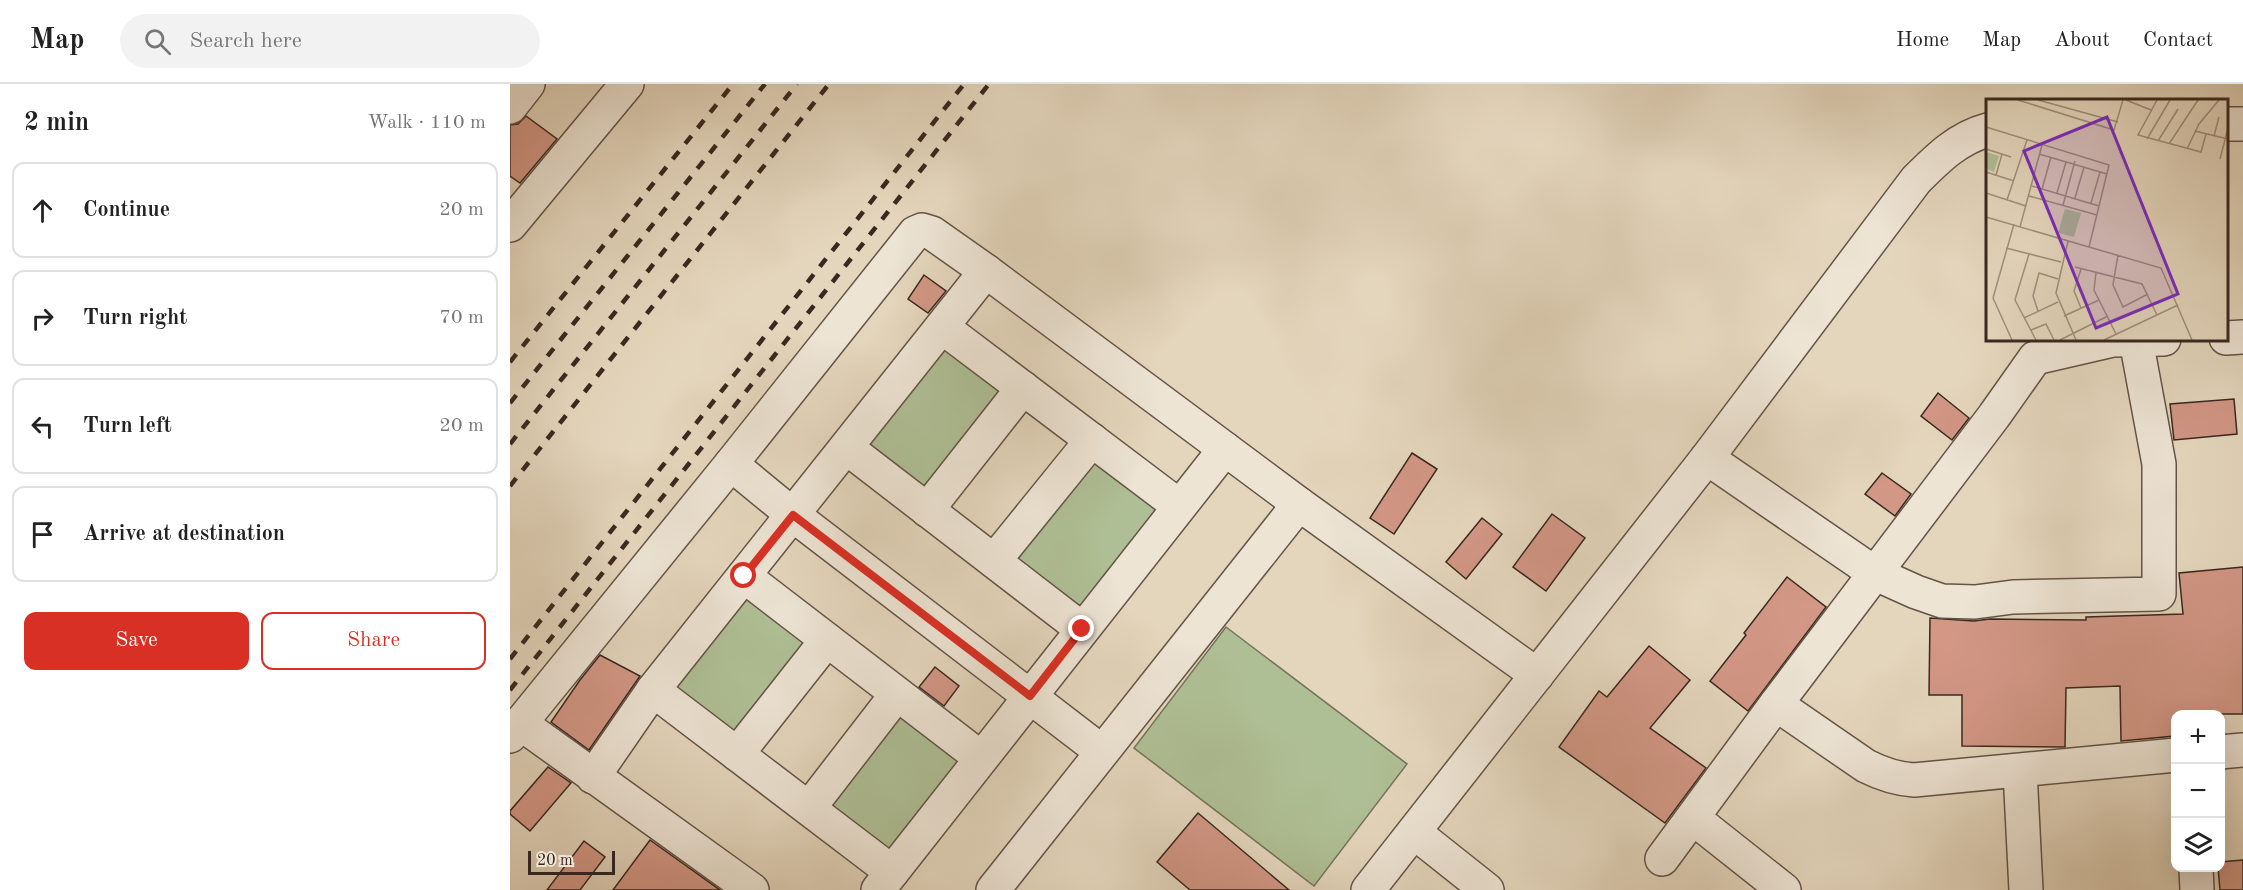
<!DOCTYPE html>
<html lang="en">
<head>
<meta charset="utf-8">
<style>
	:root { --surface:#fff; --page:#f2f2f2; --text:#222; --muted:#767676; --line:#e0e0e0; --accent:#d93025 }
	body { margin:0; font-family:"Old Standard TT",serif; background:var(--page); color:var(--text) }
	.controls { position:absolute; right:18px; bottom:18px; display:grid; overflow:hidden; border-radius:12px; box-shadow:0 6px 24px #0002 }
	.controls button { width:54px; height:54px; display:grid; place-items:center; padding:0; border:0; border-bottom:2px solid var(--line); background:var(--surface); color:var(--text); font:30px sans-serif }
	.scale { position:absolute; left:18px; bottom:15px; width:87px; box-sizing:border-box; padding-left:6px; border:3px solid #3a2820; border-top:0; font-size:16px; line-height:21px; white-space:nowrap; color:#3a2820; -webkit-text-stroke:4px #ede4d4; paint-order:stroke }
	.stop { position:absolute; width:18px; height:18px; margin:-14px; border:4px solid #d93025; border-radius:50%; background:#fff }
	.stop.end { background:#d93025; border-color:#fff; box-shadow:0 2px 6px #0008 }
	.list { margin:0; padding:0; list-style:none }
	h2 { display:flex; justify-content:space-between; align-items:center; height:78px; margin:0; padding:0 24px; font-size:26px }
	h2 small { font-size:20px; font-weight:400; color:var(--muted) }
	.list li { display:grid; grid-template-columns:39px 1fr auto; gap:18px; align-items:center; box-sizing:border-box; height:96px; margin:0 12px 12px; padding:0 12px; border:2px solid var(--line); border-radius:12px }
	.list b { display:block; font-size:22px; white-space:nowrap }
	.list em { font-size:20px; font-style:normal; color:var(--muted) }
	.actions { display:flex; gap:12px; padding:18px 24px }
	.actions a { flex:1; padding:14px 0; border:2px solid var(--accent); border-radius:12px; text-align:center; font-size:21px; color:var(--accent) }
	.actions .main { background:var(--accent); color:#fff }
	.icon { flex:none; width:33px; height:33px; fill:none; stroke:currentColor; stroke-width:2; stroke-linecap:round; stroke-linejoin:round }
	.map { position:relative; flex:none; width:1733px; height:806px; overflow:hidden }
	header { display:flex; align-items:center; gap:36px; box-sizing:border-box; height:84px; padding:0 30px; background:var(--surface); border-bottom:2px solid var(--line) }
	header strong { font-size:28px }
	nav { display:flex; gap:33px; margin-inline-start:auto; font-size:21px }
	.search { width:420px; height:54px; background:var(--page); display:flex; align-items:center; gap:15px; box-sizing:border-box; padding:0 21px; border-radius:33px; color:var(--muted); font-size:22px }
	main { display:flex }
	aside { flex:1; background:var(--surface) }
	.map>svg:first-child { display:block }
	.green { fill:#afbf95; stroke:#74745a; stroke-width:1.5 }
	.building { fill:#d29785; stroke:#3a2820; stroke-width:1.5 }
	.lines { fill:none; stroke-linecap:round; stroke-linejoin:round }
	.minor-casing { stroke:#645447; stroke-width:36 }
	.tertiary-casing { stroke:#645447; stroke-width:36 }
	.minor { stroke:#ede4d4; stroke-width:33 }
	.tertiary { stroke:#ede4d4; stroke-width:33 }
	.rail { stroke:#3a2820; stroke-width:4.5; stroke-dasharray:10 10; stroke-linecap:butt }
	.route { stroke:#d93025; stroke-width:8 }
	.inset-road { fill:none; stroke:#a0907e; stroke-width:1.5 }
	.view { fill:#7b2cbf; fill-opacity:0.15; stroke:#7b2cbf; stroke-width:3 }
	.inset-edge { fill:none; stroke:#3a2820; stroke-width:3 }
</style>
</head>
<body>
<header>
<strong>Map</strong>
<div class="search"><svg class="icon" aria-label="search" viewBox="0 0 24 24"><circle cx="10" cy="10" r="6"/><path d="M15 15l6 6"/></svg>Search here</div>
<nav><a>Home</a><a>Map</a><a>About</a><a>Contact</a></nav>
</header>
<main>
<aside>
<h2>2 min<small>Walk · 110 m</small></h2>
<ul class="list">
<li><svg class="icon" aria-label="ahead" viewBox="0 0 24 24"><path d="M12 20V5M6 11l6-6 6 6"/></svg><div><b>Continue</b></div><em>20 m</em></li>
<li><svg class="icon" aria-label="right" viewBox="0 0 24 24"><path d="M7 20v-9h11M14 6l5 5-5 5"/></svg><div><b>Turn right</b></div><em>70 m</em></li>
<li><svg class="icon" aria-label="left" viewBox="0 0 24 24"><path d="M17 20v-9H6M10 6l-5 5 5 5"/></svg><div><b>Turn left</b></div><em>20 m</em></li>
<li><svg class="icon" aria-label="arrive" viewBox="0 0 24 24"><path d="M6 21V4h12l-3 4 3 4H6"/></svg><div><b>Arrive at destination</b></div></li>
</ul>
<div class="actions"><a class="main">Save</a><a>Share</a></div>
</aside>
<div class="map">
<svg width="1733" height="806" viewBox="0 0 1733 806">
	<rect width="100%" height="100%" fill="#e4d6bd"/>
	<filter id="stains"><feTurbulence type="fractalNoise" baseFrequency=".00333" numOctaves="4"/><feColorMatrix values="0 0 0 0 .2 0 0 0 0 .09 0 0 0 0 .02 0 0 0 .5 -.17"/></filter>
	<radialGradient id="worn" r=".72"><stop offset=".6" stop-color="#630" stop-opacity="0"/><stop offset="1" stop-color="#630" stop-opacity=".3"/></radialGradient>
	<g class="green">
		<polygon points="433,256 500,309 421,409 354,356"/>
		<polygon points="582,373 648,426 570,526 503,473"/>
		<polygon points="236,505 303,557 224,658 157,605"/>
		<polygon points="716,543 897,680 804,802 624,664"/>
		<polygon points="389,622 456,675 377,775 310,722"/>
	</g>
	<g class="building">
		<polygon points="16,32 47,55 10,99 0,92 0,41 8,40"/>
		<polygon points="414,191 436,207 418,229 398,215"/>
		<polygon points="1428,309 1459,334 1442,356 1411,332"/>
		<polygon points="1724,315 1727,350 1664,356 1660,320"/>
		<polygon points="902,369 927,385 884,450 860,434"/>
		<polygon points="1372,389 1401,410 1385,432 1355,410"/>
		<polygon points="1042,430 1075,454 1036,507 1003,483"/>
		<polygon points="972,434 992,450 956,495 936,478"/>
		<polygon points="1733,483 1733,630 1665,630 1665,652 1611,657 1610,602 1556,604 1555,663 1452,662 1452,611 1419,611 1420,534 1464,537 1480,535 1576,536 1576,533 1673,530 1669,489"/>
		<polygon points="1277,493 1316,523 1238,627 1200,597 1236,551 1234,549"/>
		<polygon points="1139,562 1180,596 1140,644 1196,684 1155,739 1049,663 1089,607 1097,613"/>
		<polygon points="90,571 130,592 79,666 41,638 70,596"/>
		<polygon points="425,583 449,602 434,622 409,603"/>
		<polygon points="38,683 61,699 20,747 0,730 0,727"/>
		<polygon points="688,729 779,806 680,806 647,778"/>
		<polygon points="140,756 210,806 103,806"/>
		<polygon points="74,757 95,773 70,806 37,806"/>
		<polygon points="1733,776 1733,806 1710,806 1708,783 1710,783 1710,778"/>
	</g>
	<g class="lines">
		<g class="minor-casing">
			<g id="minor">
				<polyline points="0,23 18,0"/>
				<polyline points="0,141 117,0"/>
				<polyline points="432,243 669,422"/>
				<polyline points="1716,254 1733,253"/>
				<polyline points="337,364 572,545"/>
				<polyline points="1197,374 1366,490 1406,508 1432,517 1465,518 1503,513 1649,510 1649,380 1626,256"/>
				<polyline points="221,380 283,431 591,667"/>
				<polyline points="417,426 513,304"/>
				<polyline points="484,477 582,356"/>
				<polyline points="234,492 471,674"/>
				<polyline points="143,606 382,788"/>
				<path d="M1266,620L1356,682C1372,690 1386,695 1404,696L1666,671"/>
				<polyline points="10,639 242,806"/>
				<polyline points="0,652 221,380 405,149 412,146 422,149 476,187 789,420 1027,591"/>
				<polyline points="1710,668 1733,666"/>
				<polyline points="227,670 317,556"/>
				<polyline points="1510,687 1516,806"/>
				<polyline points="83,693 143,606 476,187"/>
				<polyline points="299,724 387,610"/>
				<polyline points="1183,734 1274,806"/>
				<polyline points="904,748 977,806"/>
				<polyline points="1152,775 1266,620 1484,332 1525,274 1603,256 1654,255"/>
				<polyline points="1686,784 1687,806"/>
				<polyline points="368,806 715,365"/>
				<polyline points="483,806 789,420"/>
			</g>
		</g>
		<g class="tertiary-casing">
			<g id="tertiary">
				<polyline points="1716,40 1733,40"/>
				<path d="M858,806L1197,374L1406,96C1428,74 1448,54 1478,46"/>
			</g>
		</g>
		<use href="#minor" class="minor"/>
		<use href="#tertiary" class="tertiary"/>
		<g class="rail">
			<polyline points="0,278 223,0"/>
			<polyline points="0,319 255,0"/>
			<polyline points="0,360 287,0"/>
			<polyline points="0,402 319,0"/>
			<polyline points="0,575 454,0"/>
			<polyline points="0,606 479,0"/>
		</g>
	</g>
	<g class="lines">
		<polyline class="route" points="234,492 283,431 520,612 572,545"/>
	</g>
	<g transform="translate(1476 15)">
		<rect width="242" height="242" fill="#e4d6bd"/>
		<path d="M0,53L13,57L8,73L0,70ZM79,110L95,114L88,138L72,134Z" fill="#afbf95"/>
		<path class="inset-road" d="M32,1L128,31L137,1M52,1L132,23M140,1L165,11M171,1L152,36L215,53L220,35M0,28L123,66L103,148M209,32L242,40M228,37L233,18M161,40L184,1M172,42L192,10M183,45L212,1M0,50L25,58M201,50L213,25L233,1M53,55L121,75M234,60L242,29M0,73L28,82M10,76L16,55M46,87L113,107M56,90L65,58M0,94L40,107M71,94L80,63M43,97L111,116M89,99L98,68M21,101L41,41M105,104L114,73M77,106L89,62M0,118L175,169L206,241M34,128L56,46M82,142L70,194L90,241M20,149L75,163M43,155L29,201L50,241M132,156L127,186L137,208L162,195M89,168L156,185L171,216M95,170L88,192L95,209M110,173L108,191L130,235M52,212L47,197L53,174L72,180M78,217L113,201M38,219L72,203M45,231L60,225L68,241M26,241L7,199L28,125M74,241L122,217M118,241L192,206"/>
		<path class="view" d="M121,18L192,195L110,229L38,52Z"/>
		<rect width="242" height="242" class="inset-edge"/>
	</g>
	<rect width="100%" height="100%" filter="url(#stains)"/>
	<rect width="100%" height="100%" fill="url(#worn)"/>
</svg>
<div class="controls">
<button>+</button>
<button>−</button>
<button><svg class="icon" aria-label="layers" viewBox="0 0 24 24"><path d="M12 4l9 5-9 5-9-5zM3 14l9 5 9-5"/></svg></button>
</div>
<div class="scale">20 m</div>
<div class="stop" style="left:234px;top:492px"></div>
<div class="stop end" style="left:572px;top:545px"></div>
</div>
</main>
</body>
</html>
